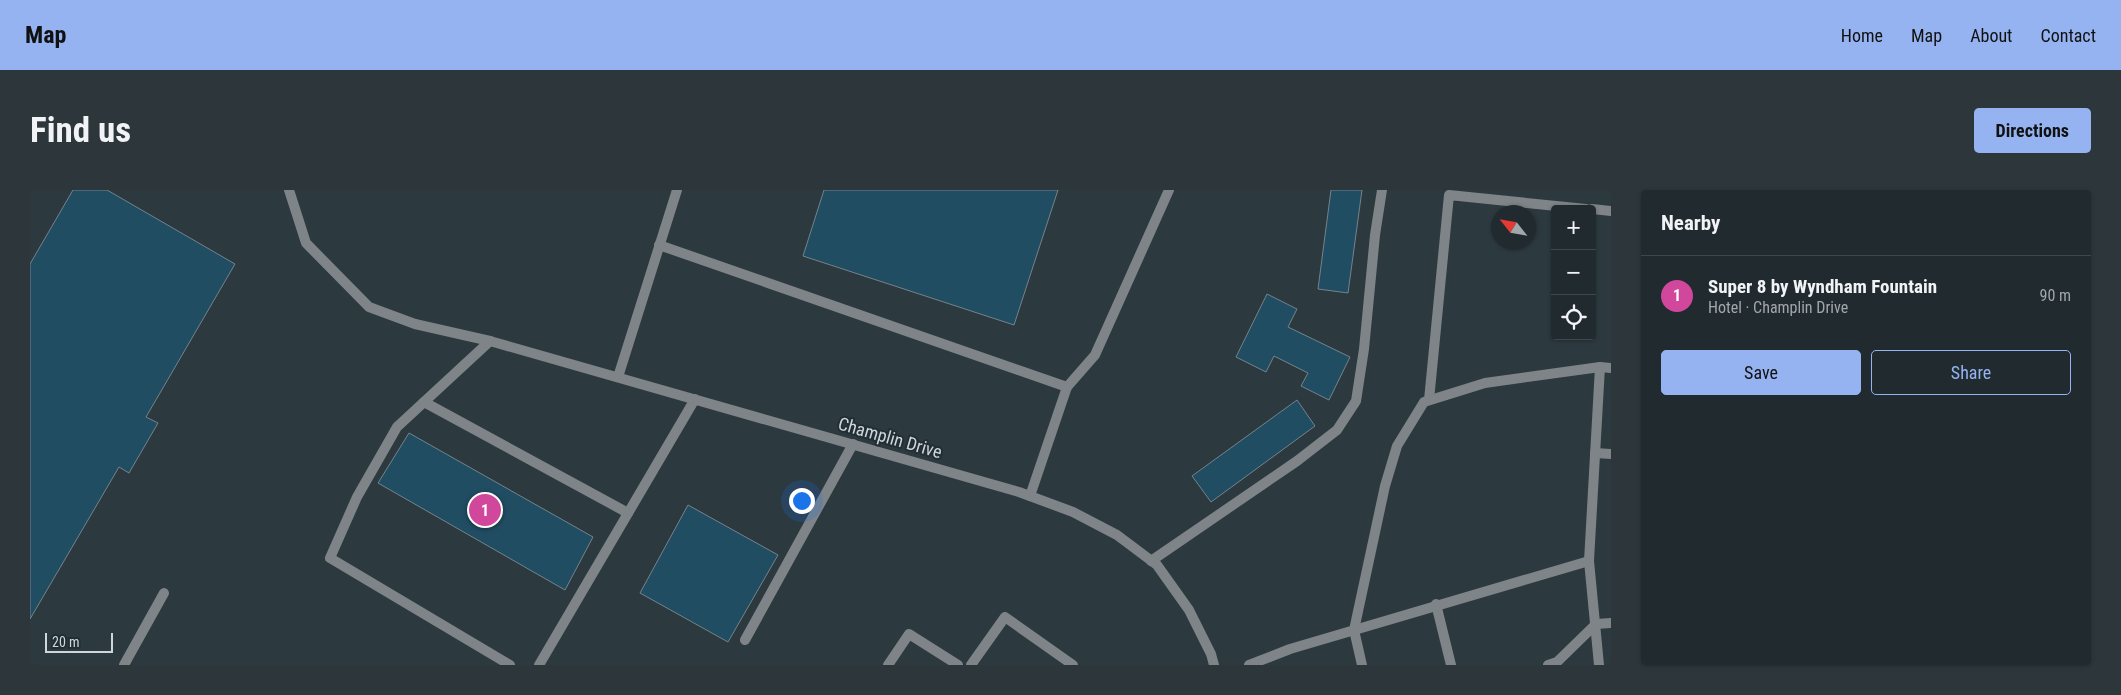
<!DOCTYPE html>
<html lang="en">
<head>
<meta charset="utf-8">
<style>
	:root { --surface:#212b2f; --page:#2d373b; --text:#f1f3f6; --muted:#a2a7aa; --line:#3e474b; --accent:#95b2f1 }
	body { margin:0; font-family:"Roboto Condensed",sans-serif; background:var(--page); color:var(--text) }
	.controls { position:absolute; right:15px; top:15px; display:grid; overflow:hidden; border-radius:5px; box-shadow:0 1px 4px #0004 }
	.controls button { width:45px; height:45px; display:grid; place-items:center; padding:0; border:0; border-bottom:1px solid var(--line); background:var(--surface); color:var(--text); font:25px sans-serif }
	.compass { position:absolute; left:1461px; top:15px; width:45px; height:45px; border-radius:50%; background:var(--surface); box-shadow:0 1px 4px #0004; rotate:301deg }
	.scale { position:absolute; left:15px; bottom:12px; width:68px; box-sizing:border-box; padding-left:5px; border:2px solid #cfd6db; border-top:0; font-size:14px; line-height:18px; white-space:nowrap; color:#cfd6db; -webkit-text-stroke:4px #222e35; paint-order:stroke }
	.you { position:absolute; left:771px; top:310px; width:18px; height:18px; margin:-12px; border:4px solid #fff; border-radius:50%; background:#1a73e8; box-shadow:0 0 0 8px #1a73e833 }
	.badge { display:grid; place-items:center; width:32px; height:32px; border-radius:50%; background:var(--accent); color:#fff; font-size:16px; font-weight:700 }
	.pin { position:absolute; translate:-50% -50%; border:2px solid #fff; box-shadow:0 1px 5px #0006 }
	.list { margin:0; padding:0; list-style:none }
	h2 { display:flex; justify-content:space-between; align-items:center; height:65px; margin:0; padding:0 20px; font-size:21px }
	h2 small { font-size:16px; font-weight:400; color:var(--muted) }
	.list li { display:grid; grid-template-columns:32px 1fr auto; gap:15px; align-items:center; box-sizing:border-box; height:80px; padding:0 20px; border-top:1px solid var(--line) }
	.list b { display:block; font-size:19px; white-space:nowrap }
	.list p { margin:0; font-size:16px; white-space:nowrap; color:var(--muted) }
	.list em { font-size:16px; font-style:normal; color:var(--muted) }
	.actions { display:flex; gap:10px; padding:15px 20px }
	.actions a { flex:1; padding:11px 0; border:1px solid var(--accent); border-radius:5px; text-align:center; font-size:18px; color:var(--accent) }
	.actions .main { background:var(--accent); color:#111 }
	.icon { flex:none; width:28px; height:28px; fill:none; stroke:currentColor; stroke-width:2; stroke-linecap:round; stroke-linejoin:round }
	.map { position:relative; flex:none; width:1581px; height:475px; overflow:hidden; border-radius:5px }
	header { display:flex; align-items:center; gap:30px; box-sizing:border-box; height:70px; padding:0 25px; background:var(--accent); color:#111 }
	header strong { font-size:24px }
	nav { display:flex; gap:28px; margin-inline-start:auto; font-size:18px }
	.intro { display:flex; align-items:center; justify-content:space-between; box-sizing:border-box; height:120px; padding:0 30px }
	h1 { margin:0; font-size:35px }
	.button { padding:12px 22px; border-radius:5px; background:var(--accent); color:#111; font-size:18px; font-weight:700 }
	main { display:flex; gap:30px; padding:0 30px }
	aside { flex:1; background:var(--surface); border-radius:5px; box-shadow:0 1px 4px #0004 }
	.map>svg:first-child { display:block }
	.building { fill:#214d63; stroke:#75838b }
	.lines { fill:none; stroke-linecap:round; stroke-linejoin:round }
	.lane { stroke:#7e8487; stroke-width:10 }
	.street { stroke:#7e8487; stroke-width:10 }
	.labels { text-anchor:middle; stroke-width:4; stroke-linejoin:round; paint-order:stroke }
	.street-label { font-size:18px; fill:#cfd6db; stroke:#222e35 }
</style>
</head>
<body>
<header>
<strong>Map</strong>
<nav><a>Home</a><a>Map</a><a>About</a><a>Contact</a></nav>
</header>
<div class="intro"><h1>Find us</h1><a class="button">Directions</a></div>
<main>
<div class="map">
<svg width="1581" height="475" viewBox="0 0 1581 475">
	<rect width="100%" height="100%" fill="#2c393f"/>
	<g class="building">
		<polygon points="43,0 77,0 205,74 116,227 128,233 99,283 89,277 0,429 0,74"/>
		<polygon points="794,0 1028,0 984,135 773,66"/>
		<polygon points="1301,0 1332,0 1318,103 1288,99"/>
		<polygon points="1237,104 1267,119 1258,137 1320,167 1299,210 1271,196 1278,183 1244,166 1236,182 1206,167"/>
		<polygon points="1267,210 1285,236 1181,312 1162,286"/>
		<polygon points="379,243 563,347 535,400 348,293"/>
		<polygon points="658,315 748,365 698,452 610,403"/>
	</g>
	<g class="lines">
		<g class="lane">
			<polyline points="259,0 276,53 339,117 385,134 460,151"/>
			<polyline points="1562,19 1581,21"/>
			<polyline points="629,55 1037,197"/>
			<polyline points="460,151 367,237 327,307 300,368 480,475"/>
			<polyline points="588,187 647,0"/>
			<polyline points="1399,210 1419,5 1556,19"/>
			<polyline points="394,212 598,323"/>
			<polyline points="1565,263 1581,264"/>
			<polyline points="1000,306 1037,197 1065,165 1139,0"/>
			<polyline points="1121,371 1267,271 1307,240 1326,211 1334,159 1345,45 1352,0"/>
			<polyline points="1559,371 1569,475"/>
			<polyline points="1406,414 1421,475"/>
			<polyline points="715,450 823,254"/>
			<polyline points="94,475 134,403"/>
			<polyline points="509,475 665,209"/>
			<polyline points="858,475 879,444 928,475"/>
			<polyline points="941,475 975,427 1043,475"/>
			<polyline points="1219,475 1260,459 1559,371 1570,177"/>
			<polyline points="1332,475 1324,440 1355,296 1367,256 1394,212 1455,193 1570,177 1581,178"/>
			<polyline points="1518,475 1527,472 1566,434 1581,433"/>
		</g>
		<polyline class="street" points="460,151 989,302 1043,322 1087,345 1127,375 1159,420 1181,464 1184,475"/>
	</g>
	<g class="labels">
		<g class="street-label">
			<text transform="translate(860 248) rotate(16)" y="6">Champlin Drive</text>
		</g>
	</g>
</svg>
<div class="controls">
<button>+</button>
<button>−</button>
<button><svg class="icon" aria-label="locate" viewBox="0 0 24 24"><circle cx="12" cy="12" r="6"/><path d="M12 2v4M12 18v4M2 12h4M18 12h4"/></svg></button>
</div>
<svg class="compass" viewBox="-18 -18 36 36"><path d="M0-13l5 13h-10z" fill="#e53935"/><path d="M0 13l5-13h-10z" fill="#a2a7aa"/></svg>
<div class="scale">20 m</div>
<div class="you"></div>
<div class="pin badge" style="left:455px;top:320px;background:#d1479c">1</div>
</div>
<aside>
<h2>Nearby<small></small></h2>
<ul class="list">
<li><span class="badge" style="background:#d1479c">1</span><div><b>Super 8 by Wyndham Fountain</b><p>Hotel · Champlin Drive</p></div><em>90 m</em></li>
</ul>
<div class="actions"><a class="main">Save</a><a>Share</a></div>
</aside>
</main>
</body>
</html>
